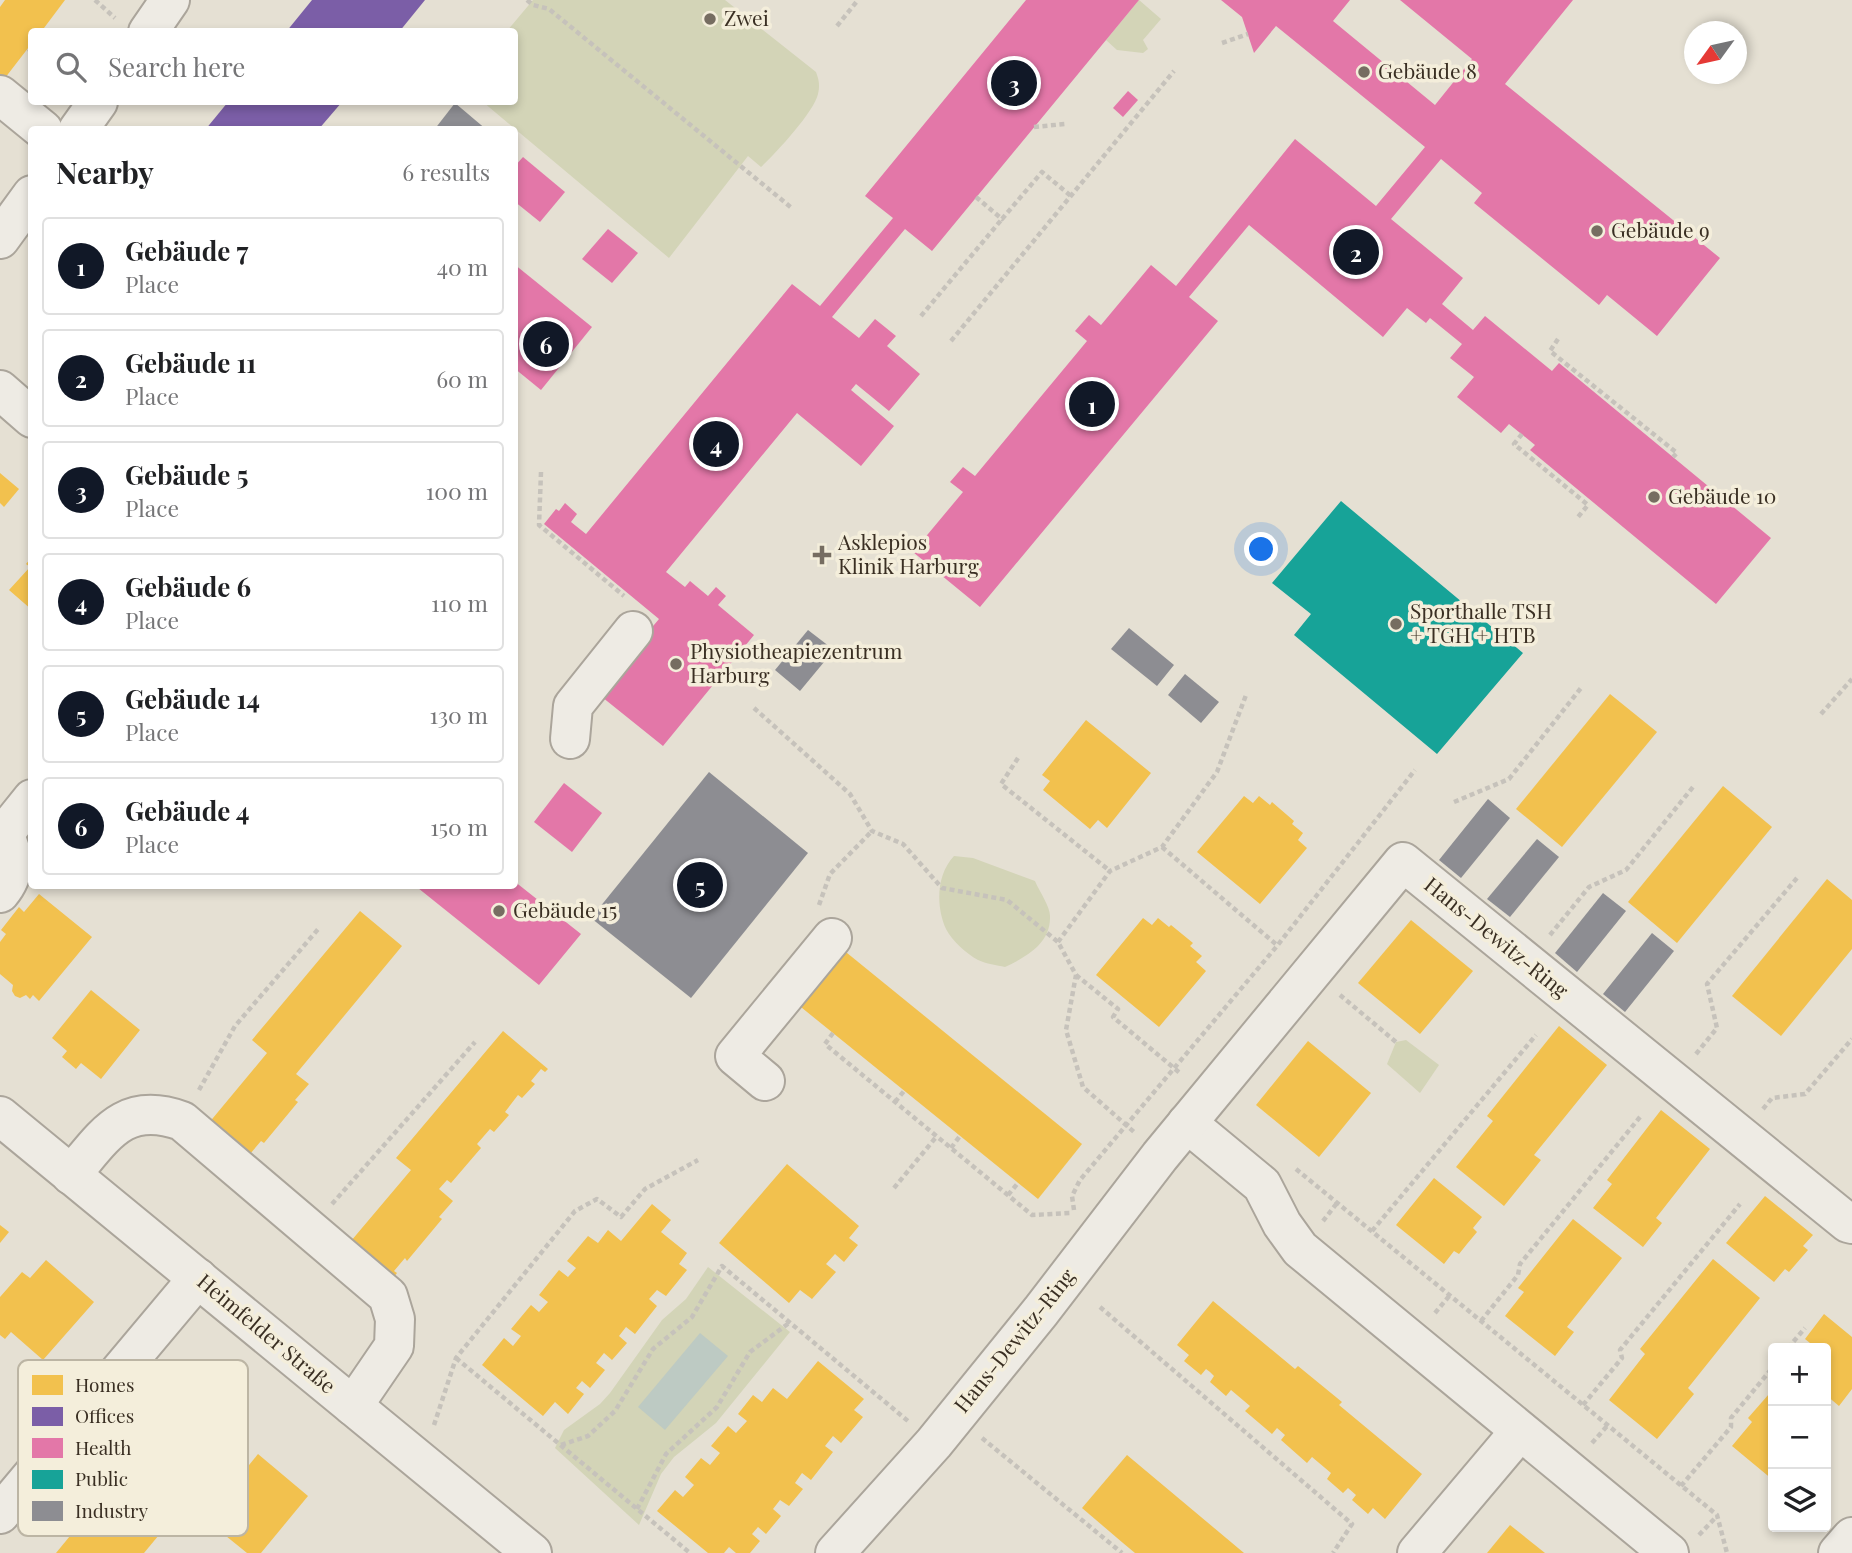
<!DOCTYPE html>
<html lang="en">
<head>
<meta charset="utf-8">
<style>
	:root { --surface:#fff; --page:#f2f2f2; --text:#202124; --muted:#757577; --line:#e0e0e0; --accent:#111827 }
	body { margin:0; font-family:"Playfair Display",serif; background:var(--page); color:var(--text) }
	.controls { position:absolute; right:21px; bottom:21px; display:grid; overflow:hidden; border-radius:7px; box-shadow:0 4px 10px #0003 }
	.controls button { width:63px; height:63px; display:grid; place-items:center; padding:0; border:0; border-bottom:2px solid var(--line); background:var(--surface); color:var(--text); font:35px sans-serif }
	.compass { position:absolute; left:1684px; top:21px; width:63px; height:63px; border-radius:50%; background:var(--surface); box-shadow:0 4px 10px #0003; rotate:237deg }
	.you { position:absolute; left:1262px; top:550px; width:24px; height:24px; margin:-18px; border:5px solid #fff; border-radius:50%; background:#1a73e8; box-shadow:0 0 0 10px #1a73e833 }
	.badge { display:grid; place-items:center; width:46px; height:46px; border-radius:50%; background:var(--accent); color:#fff; font-size:23px; font-weight:700 }
	.pin { position:absolute; translate:-50% -50%; border:4px solid #fff; box-shadow:0 2px 7px #0006 }
	.list { margin:0; padding:0; list-style:none }
	h2 { display:flex; justify-content:space-between; align-items:center; height:91px; margin:0; padding:0 28px; font-size:30px }
	h2 small { font-size:23px; font-weight:400; color:var(--muted) }
	.list li { display:grid; grid-template-columns:46px 1fr auto; gap:21px; align-items:center; box-sizing:border-box; height:98px; margin:0 14px 14px; padding:0 14px; border:2px solid var(--line); border-radius:7px }
	.list b { display:block; font-size:26px; white-space:nowrap }
	.list p { margin:0; font-size:23px; white-space:nowrap; color:var(--muted) }
	.list em { font-size:23px; font-style:normal; color:var(--muted) }
	.icon { flex:none; width:38px; height:38px; fill:none; stroke:currentColor; stroke-width:2; stroke-linecap:round; stroke-linejoin:round }
	.map { position:relative; flex:none; width:1852px; height:1553px; overflow:hidden }
	.search { position:absolute; background:var(--surface); box-shadow:0 4px 10px #0003; left:28px; top:28px; width:490px; height:77px; display:flex; align-items:center; gap:18px; box-sizing:border-box; padding:0 24px; border-radius:7px; color:var(--muted); font-size:26px }
	.panel { position:absolute; background:var(--surface); box-shadow:0 4px 10px #0003; left:28px; top:126px; width:490px; height:763px; border-radius:7px }
	.map>svg:first-child { display:block }
	.green { fill:#d3d4b7 }
	.water { fill:#bdcac3 }
	.homes { fill:#f2c14e }
	.offices { fill:#7b5ea7 }
	.health { fill:#e377a8 }
	.public { fill:#17a398 }
	.industry { fill:#8d8d92 }
	.lines { fill:none; stroke-linecap:round; stroke-linejoin:round }
	.minor-casing { stroke:#aba59b; stroke-width:42 }
	.path { stroke:#c6c2bb; stroke-width:4.5; stroke-dasharray:5 3.5; stroke-linecap:butt }
	.minor { stroke:#eeebe4; stroke-width:38 }
	.poi-dot { fill:#766d61; stroke:#f4eedb; stroke-width:2.5 }
	.labels { text-anchor:middle; stroke-width:7; stroke-linejoin:round; paint-order:stroke }
	.poi-label { font-size:21px; fill:#3a2f23; stroke:#f4eedb; text-anchor:start }
	.street-label { font-size:21px; fill:#3a2f23; stroke:#f4eedb }
	.key { fill:#f4eedb; stroke:#bcb5a4; stroke-width:2 }
	.key-label { font-size:19px; fill:#3a2f23 }
</style>
</head>
<body>
<div class="map">
<svg width="1852" height="1553" viewBox="0 0 1852 1553">
	<rect width="100%" height="100%" fill="#e5e0d3"/>
	<g class="green">
		<path d="M533,0H725L816,72C819,80 820,85 818,94C814,112 776,153 761,167L748,156L669,258L483,102H514V32L507,31Z"/>
		<polygon points="1139,0 1161,19 1143,40 1148,49 1143,53 1117,50 1106,40"/>
		<path d="M954,856L973,858L1035,881C1039,891 1050,906 1050,916C1051,944 1026,957 1005,967C997,965 986,964 978,960C967,954 952,941 946,929C936,907 936,875 954,856Z"/>
		<polygon points="1406,1040 1439,1065 1420,1093 1387,1064 1396,1042"/>
		<polygon points="708,1267 790,1332 716,1423 674,1457 661,1474 639,1525 555,1448 564,1430 600,1404 610,1393 662,1320 686,1299"/>
	</g>
	<polygon class="water" points="700,1333 728,1356 665,1430 638,1407"/>
	<g class="homes">
		<polygon points="5,0 65,0 41,32 32,32 32,43 5,78 0,74 0,7"/>
		<polygon points="0,473 19,489 4,507 0,503"/>
		<polygon points="32,557 32,610 9,590 30,567 26,564"/>
		<polygon points="1610,694 1657,732 1562,847 1516,809"/>
		<polygon points="1086,720 1151,773 1107,828 1098,820 1090,829 1043,790 1050,781 1042,775"/>
		<polygon points="1723,786 1772,827 1677,943 1628,902"/>
		<polygon points="1244,796 1253,803 1259,796 1270,805 1272,802 1294,821 1292,824 1303,833 1298,840 1307,848 1260,904 1197,852"/>
		<polygon points="1827,879 1852,900 1852,949 1781,1036 1732,996"/>
		<polygon points="39,894 92,937 39,1001 33,995 30,999 26,995 20,998 15,996 12,991 13,985 0,974 0,942 6,934 1,930 19,907 24,912"/>
		<polygon points="360,911 402,946 296,1074 309,1084 295,1100 298,1102 264,1143 261,1141 250,1154 253,1156 250,1159 208,1124 267,1053 252,1040"/>
		<polygon points="1143,918 1152,925 1158,918 1169,927 1171,925 1193,943 1190,946 1202,956 1196,962 1206,971 1159,1027 1096,975"/>
		<polygon points="1411,920 1473,971 1420,1034 1358,983"/>
		<polygon points="836,944 1082,1144 1038,1199 791,999"/>
		<polygon points="91,990 140,1030 101,1079 81,1063 76,1069 62,1057 67,1051 52,1038"/>
		<polygon points="1559,1026 1607,1065 1534,1155 1541,1160 1504,1206 1456,1167 1493,1121 1487,1116"/>
		<polygon points="503,1031 548,1069 545,1072 541,1069 531,1081 535,1084 522,1098 518,1095 505,1112 509,1115 494,1132 490,1129 477,1144 481,1148 451,1183 447,1180 439,1189 453,1201 439,1217 442,1219 407,1261 405,1258 394,1271 397,1273 394,1277 351,1241 411,1170 396,1158"/>
		<polygon points="1308,1041 1371,1093 1319,1157 1256,1105"/>
		<polygon points="1661,1110 1710,1149 1656,1218 1662,1223 1643,1247 1593,1208 1612,1184 1607,1180"/>
		<polygon points="787,1164 859,1226 849,1238 858,1245 844,1262 835,1254 826,1264 836,1272 812,1299 800,1290 789,1303 719,1243"/>
		<polygon points="1434,1178 1482,1217 1473,1228 1477,1232 1467,1244 1459,1254 1454,1251 1444,1264 1396,1225"/>
		<polygon points="1765,1196 1813,1235 1803,1246 1808,1250 1789,1272 1785,1269 1774,1282 1726,1243"/>
		<polygon points="652,1204 671,1220 661,1232 687,1253 679,1264 687,1270 666,1296 657,1290 649,1299 657,1306 635,1334 626,1327 619,1336 627,1343 612,1360 604,1353 596,1363 605,1370 590,1388 582,1381 576,1388 584,1394 568,1414 555,1402 543,1416 482,1365 504,1338 513,1346 521,1336 511,1329 531,1305 539,1312 548,1302 539,1295 559,1270 568,1277 576,1268 567,1261 588,1236 598,1243 608,1230 621,1241"/>
		<polygon points="1573,1219 1622,1258 1567,1327 1574,1332 1555,1356 1505,1316 1524,1292 1518,1288"/>
		<polygon points="0,1225 9,1232 0,1243"/>
		<polygon points="1713,1259 1760,1298 1688,1388 1694,1394 1657,1439 1609,1400 1645,1354 1640,1349"/>
		<polygon points="46,1260 94,1302 43,1360 11,1332 5,1339 0,1335 0,1297 22,1272 30,1278"/>
		<polygon points="1213,1301 1295,1369 1298,1366 1342,1402 1339,1405 1422,1474 1385,1519 1373,1508 1368,1514 1352,1500 1356,1495 1348,1488 1343,1493 1327,1479 1331,1473 1312,1457 1307,1463 1281,1440 1285,1435 1277,1428 1272,1434 1245,1411 1250,1406 1231,1390 1226,1396 1210,1382 1214,1376 1210,1372 1206,1369 1201,1375 1184,1361 1189,1355 1177,1345"/>
		<polygon points="1824,1314 1852,1337 1852,1389 1839,1406 1826,1395 1826,1348 1806,1348 1810,1343 1805,1339"/>
		<polygon points="818,1361 864,1399 854,1410 863,1417 841,1443 833,1436 825,1446 833,1452 811,1480 802,1473 795,1483 803,1489 789,1506 780,1500 773,1509 781,1516 766,1534 758,1527 752,1534 760,1541 750,1553 736,1553 729,1547 724,1553 708,1553 657,1511 675,1490 683,1497 694,1485 685,1477 701,1458 710,1465 720,1453 711,1446 728,1426 736,1433 747,1421 738,1414 753,1395 762,1402 773,1388 787,1399"/>
		<polygon points="1769,1394 1773,1397 1773,1480 1732,1446 1752,1422 1748,1418"/>
		<polygon points="149,1440 202,1483 144,1553 56,1553"/>
		<polygon points="258,1454 308,1496 261,1553 247,1553 205,1519"/>
		<polygon points="1127,1455 1244,1553 1135,1553 1123,1543 1082,1508"/>
		<polygon points="1510,1525 1545,1553 1487,1553"/>
	</g>
	<g class="offices">
		<polygon points="312,0 425,0 399,32 286,32"/>
		<polygon points="228,102 342,102 318,130 205,130"/>
	</g>
	<g class="health">
		<polygon points="1026,0 1139,0 932,251 905,229 832,317 859,338 875,319 896,336 887,346 920,374 889,411 856,384 851,390 894,426 861,466 797,413 666,572 685,587 690,581 708,596 716,587 726,596 718,605 754,635 663,746 597,693 659,619 544,524 556,509 559,511 565,503 577,514 571,522 586,534 792,284 820,306 893,218 865,196"/>
		<polygon points="1221,0 1350,0 1333,21 1435,105 1472,59 1400,0 1573,0 1505,84 1720,258 1657,336 1607,295 1599,305 1474,203 1482,193 1441,159 1391,219 1463,278 1442,304 1473,330 1485,316 1552,371 1559,363 1771,538 1716,604 1530,450 1535,445 1509,424 1501,433 1457,397 1474,377 1450,358 1462,344 1430,318 1426,323 1407,308 1383,337 1249,225 1189,297 1218,321 980,607 913,552 963,492 950,482 963,467 975,476 1087,341 1075,331 1089,315 1101,325 1151,265 1176,286 1295,139 1376,206 1425,147 1276,26 1254,53 1242,17"/>
		<polygon points="1128,91 1138,100 1123,117 1113,108"/>
		<polygon points="523,157 565,192 540,222 514,201 514,167"/>
		<polygon points="608,229 638,253 612,283 582,259"/>
		<polygon points="514,264 592,327 541,390 514,368"/>
		<polygon points="564,783 602,813 572,852 534,822"/>
		<polygon points="514,881 581,934 539,985 418,888 420,886 514,886"/>
	</g>
	<polygon class="public" points="1341,501 1523,653 1437,754 1294,635 1311,614 1272,583"/>
	<g class="industry">
		<polygon points="455,103 487,130 434,130"/>
		<polygon points="1129,628 1174,665 1157,686 1111,649"/>
		<polygon points="808,630 834,650 800,691 775,670"/>
		<polygon points="1185,674 1219,702 1201,723 1168,695"/>
		<polygon points="709,772 808,853 691,998 591,918"/>
		<polygon points="1488,799 1510,818 1461,878 1439,860"/>
		<polygon points="1537,839 1559,857 1510,917 1487,899"/>
		<polygon points="1603,893 1626,911 1577,972 1555,953"/>
		<polygon points="1652,933 1674,951 1625,1012 1603,994"/>
	</g>
	<g class="lines">
		<g class="minor-casing">
			<g id="minor">
				<polyline points="148,32 170,0"/>
				<polyline points="0,95 43,130"/>
				<polyline points="78,130 98,102"/>
				<polyline points="0,239 32,195"/>
				<polyline points="0,390 32,418"/>
				<polyline points="570,739 573,706 633,631"/>
				<path d="M0,893C16,874 15,856 4,834L32,799"/>
				<polyline points="765,1081 735,1056 832,938"/>
				<polyline points="0,1116 532,1553"/>
				<polyline points="1187,1123 1262,1185 1282,1224 1300,1249 1669,1553"/>
				<path d="M71,1175C105,1135 124,1100 182,1121L388,1296L395,1319L394,1346L353,1406"/>
				<polyline points="0,1514 198,1278"/>
				<polyline points="835,1553 934,1443 1041,1311 1160,1156 1403,862 1848,1223 1852,1224"/>
				<polyline points="1417,1553 1520,1431"/>
				<polyline points="1838,1553 1852,1537"/>
			</g>
		</g>
		<g class="path">
			<polyline points="95,0 115,18"/>
			<polyline points="527,0 533,5 549,9 793,209"/>
			<polyline points="837,26 858,0"/>
			<polyline points="1222,43 1248,34"/>
			<polyline points="28,49 32,51"/>
			<polyline points="1034,127 1065,124"/>
			<polyline points="976,197 1002,219 1042,172 1071,196"/>
			<polyline points="921,316 1002,219"/>
			<polyline points="1558,339 1550,351 1677,453 1673,457"/>
			<polyline points="951,341 1174,71"/>
			<polyline points="1522,434 1514,444 1588,505 1578,517"/>
			<polyline points="541,472 539,525 624,596"/>
			<polyline points="754,708 850,794 872,831 903,844 942,888 1007,900 1058,942 1076,975 1066,1030 1083,1087 1134,1132"/>
			<polyline points="1821,714 1852,679"/>
			<polyline points="1018,758 1001,784 1110,871"/>
			<polyline points="1454,802 1509,779 1581,688"/>
			<polyline points="1162,847 1278,946"/>
			<polyline points="819,905 830,874 872,831"/>
			<polyline points="1550,935 1589,887 1626,870 1693,787"/>
			<polyline points="1058,942 1110,871 1162,847 1217,772 1246,695"/>
			<polyline points="1076,975 1118,1009 1113,1017 1181,1074"/>
			<polyline points="1340,995 1396,1042"/>
			<polyline points="833,1033 825,1044 1032,1215 1070,1213"/>
			<polyline points="1696,1054 1717,1028 1707,984 1797,878"/>
			<polyline points="199,1090 235,1026 320,927"/>
			<polyline points="895,1102 904,1091"/>
			<polyline points="1763,1109 1772,1098 1805,1094 1852,1039"/>
			<polyline points="951,1148 960,1136"/>
			<polyline points="1296,1169 1717,1515 1727,1553"/>
			<polyline points="894,1188 937,1136"/>
			<polyline points="1008,1195 1018,1183"/>
			<polyline points="332,1204 475,1042"/>
			<polyline points="1074,1210 1072,1196 1080,1180 1277,946 1415,770"/>
			<polyline points="1323,1221 1337,1203"/>
			<polyline points="1372,1231 1536,1035"/>
			<polyline points="1100,1307 1352,1524 1333,1553"/>
			<polyline points="1435,1313 1450,1295"/>
			<polyline points="1481,1321 1518,1275 1520,1264 1640,1117"/>
			<polyline points="1788,1348 1805,1328"/>
			<polyline points="456,1358 690,1553"/>
			<polyline points="1583,1405 1622,1358 1620,1350 1740,1204"/>
			<polyline points="434,1425 456,1358 575,1211 597,1199 621,1217 645,1189 698,1160"/>
			<polyline points="982,1438 1122,1553"/>
			<polyline points="1592,1443 1608,1425"/>
			<polyline points="561,1445 588,1436 615,1411 653,1349 692,1317 722,1266 908,1421"/>
			<polyline points="1681,1486 1731,1427 1731,1418 1773,1367"/>
			<polyline points="637,1509 666,1454 717,1407 750,1352 789,1323"/>
			<polyline points="1699,1535 1717,1516"/>
		</g>
		<use href="#minor" class="minor"/>
	</g>
	<g class="poi-dot">
		<circle cx="710" cy="19" r="7"/>
		<circle cx="1364" cy="72" r="7"/>
		<circle cx="1597" cy="231" r="7"/>
		<circle cx="1654" cy="497" r="7"/>
		<path d="M818.5 544.5h7v7h7v7h-7v7h-7v-7h-7v-7h7z"/>
		<circle cx="1396" cy="624" r="7"/>
		<circle cx="676" cy="664" r="7"/>
		<circle cx="499" cy="911" r="7"/>
	</g>
	<g class="labels">
		<g class="poi-label">
			<text x="724" y="26">Zwei</text>
			<text x="1378" y="79">Gebäude 8</text>
			<text x="1611" y="238">Gebäude 9</text>
			<text x="1668" y="504">Gebäude 10</text>
			<text x="838" y="550">Asklepios<tspan x="838" dy="24">Klinik Harburg</tspan></text>
			<text x="1410" y="619">Sporthalle TSH<tspan x="1410" dy="24">+ TGH + HTB</tspan></text>
			<text x="690" y="659">Physiotheapiezentrum<tspan x="690" dy="24">Harburg</tspan></text>
			<text x="513" y="918">Gebäude 15</text>
		</g>
		<g class="street-label">
			<text transform="translate(1496 938) rotate(39)" y="7">Hans-Dewitz-Ring</text>
			<text transform="translate(266 1334) rotate(40)" y="7">Heimfelder Straße</text>
			<text transform="translate(1015 1341) rotate(-51)" y="7">Hans-Dewitz-Ring</text>
		</g>
	</g>
	<rect x="18" y="1360" width="230" height="176" rx="10" class="key"/>
	<rect x="32" y="1375" width="31" height="20" fill="#f2c14e"/>
	<rect x="32" y="1407" width="31" height="19" fill="#7b5ea7"/>
	<rect x="32" y="1438" width="31" height="20" fill="#e377a8"/>
	<rect x="32" y="1470" width="31" height="19" fill="#17a398"/>
	<rect x="32" y="1501" width="31" height="20" fill="#8d8d92"/>
	<g class="key-label">
		<text x="75" y="1392">Homes</text>
		<text x="75" y="1423">Offices</text>
		<text x="75" y="1455">Health</text>
		<text x="75" y="1486">Public</text>
		<text x="75" y="1518">Industry</text>
	</g>
</svg>
<div class="controls">
<button>+</button>
<button>−</button>
<button><svg class="icon" aria-label="layers" viewBox="0 0 24 24"><path d="M12 4l9 5-9 5-9-5zM3 14l9 5 9-5"/></svg></button>
</div>
<svg class="compass" viewBox="-18 -18 36 36"><path d="M0-13l5 13h-10z" fill="#e53935"/><path d="M0 13l5-13h-10z" fill="#757577"/></svg>
<div class="you"></div>
<div class="pin badge" style="left:1092px;top:404px">1</div>
<div class="pin badge" style="left:1356px;top:252px">2</div>
<div class="pin badge" style="left:1014px;top:83px">3</div>
<div class="pin badge" style="left:716px;top:444px">4</div>
<div class="pin badge" style="left:700px;top:885px">5</div>
<div class="pin badge" style="left:546px;top:344px">6</div>
<div class="search"><svg class="icon" aria-label="search" viewBox="0 0 24 24"><circle cx="10" cy="10" r="6"/><path d="M15 15l6 6"/></svg>Search here</div>
<section class="panel">
<h2>Nearby<small>6 results</small></h2>
<ul class="list">
<li><span class="badge">1</span><div><b>Gebäude 7</b><p>Place</p></div><em>40 m</em></li>
<li><span class="badge">2</span><div><b>Gebäude 11</b><p>Place</p></div><em>60 m</em></li>
<li><span class="badge">3</span><div><b>Gebäude 5</b><p>Place</p></div><em>100 m</em></li>
<li><span class="badge">4</span><div><b>Gebäude 6</b><p>Place</p></div><em>110 m</em></li>
<li><span class="badge">5</span><div><b>Gebäude 14</b><p>Place</p></div><em>130 m</em></li>
<li><span class="badge">6</span><div><b>Gebäude 4</b><p>Place</p></div><em>150 m</em></li>
</ul>
</section>
</div>
</body>
</html>
